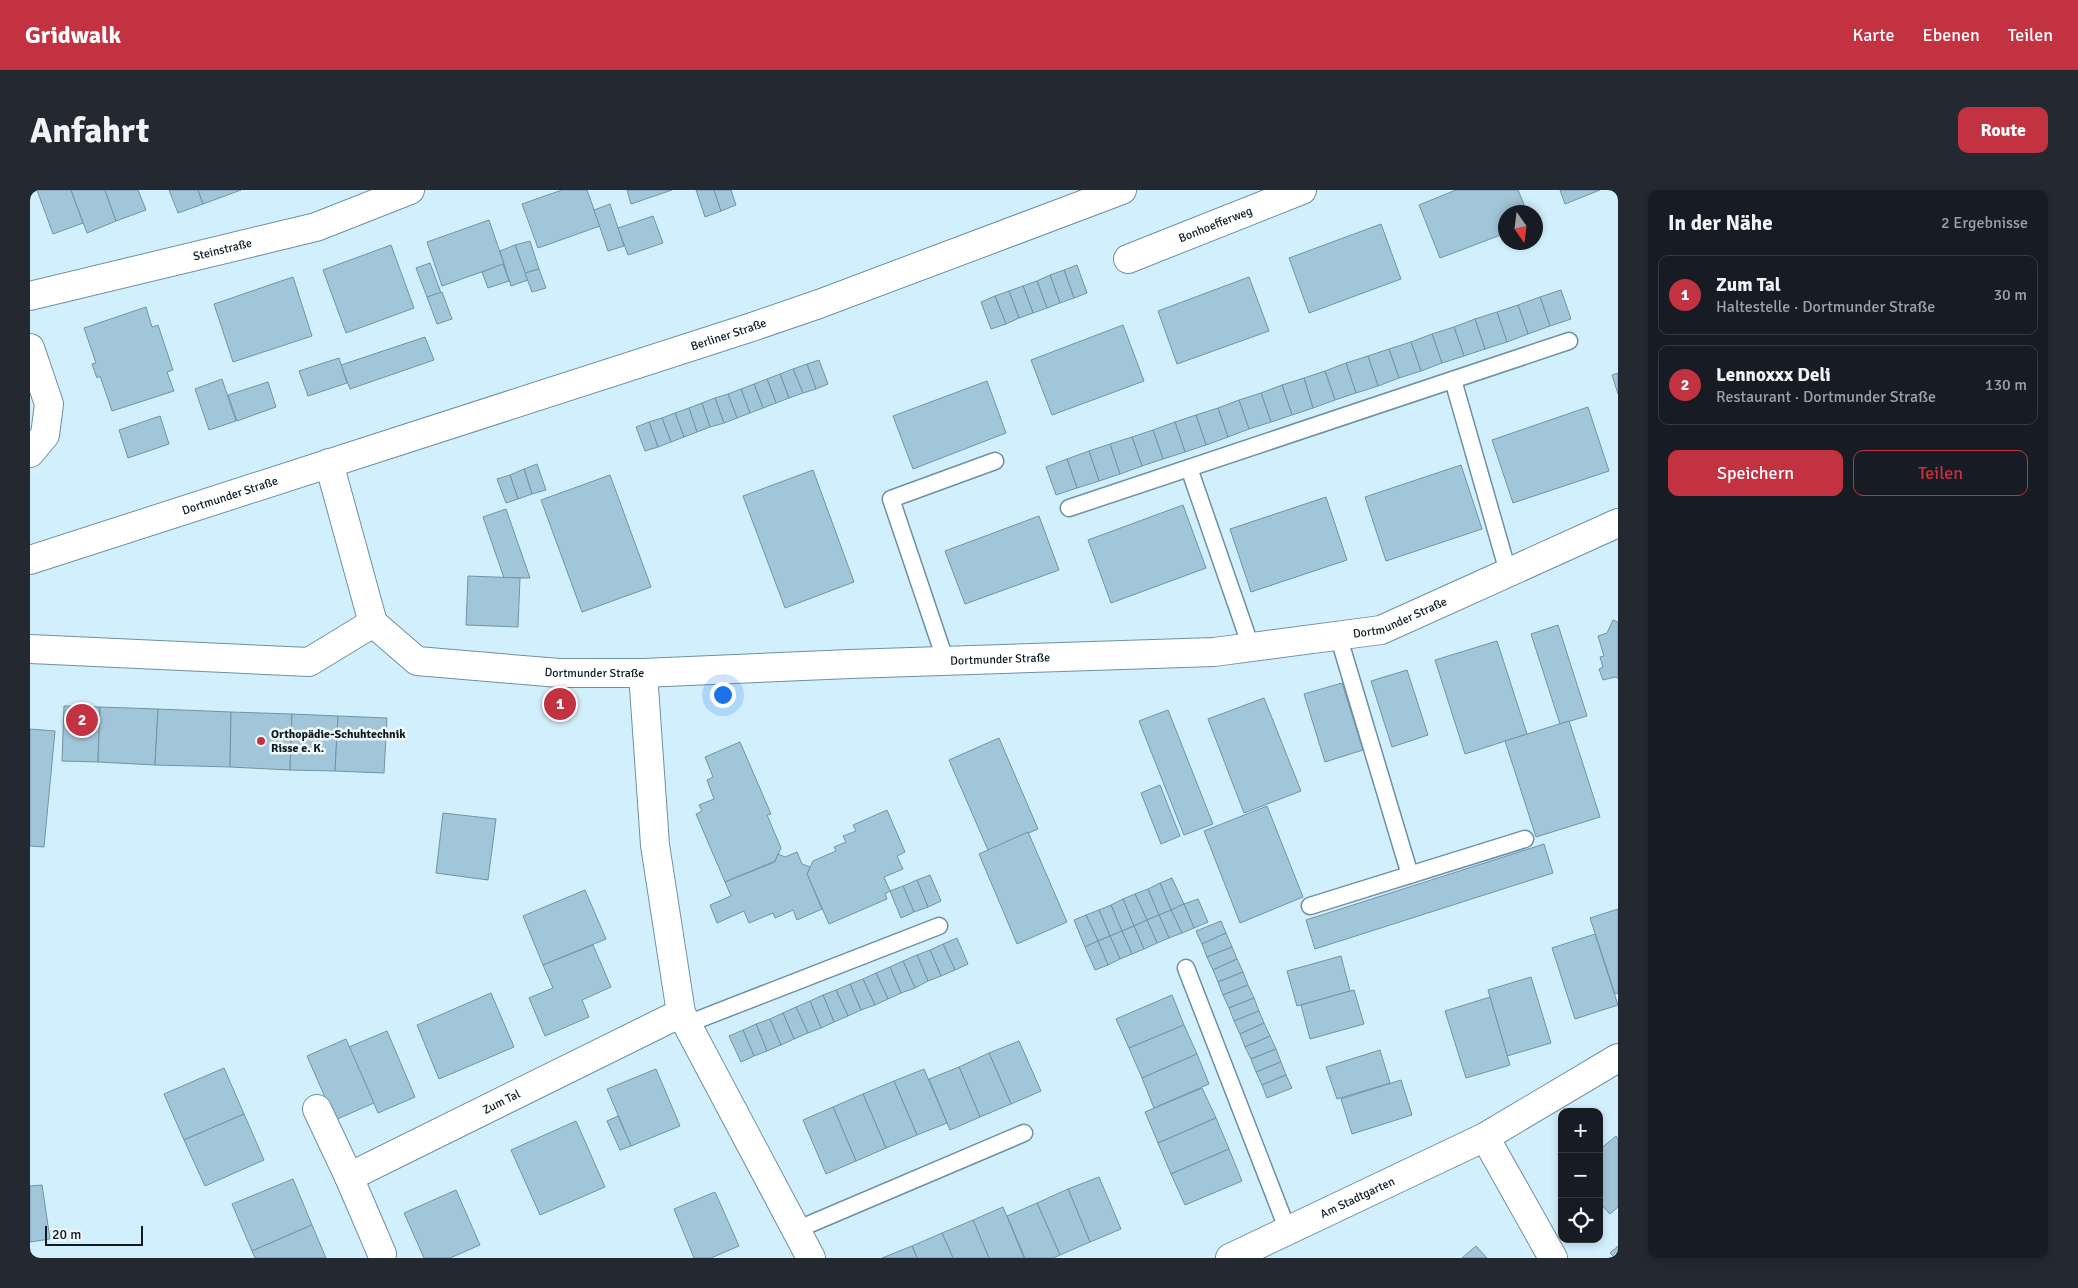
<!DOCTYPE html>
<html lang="de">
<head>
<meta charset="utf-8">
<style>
	:root { --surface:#171b24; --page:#242831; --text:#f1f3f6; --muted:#9ea1a6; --line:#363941; --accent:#c23240 }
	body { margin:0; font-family:Signika,sans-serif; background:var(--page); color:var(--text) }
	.controls { position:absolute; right:15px; bottom:15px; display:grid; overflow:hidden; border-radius:10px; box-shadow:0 2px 8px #0003 }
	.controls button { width:45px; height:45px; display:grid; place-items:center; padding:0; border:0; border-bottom:1px solid var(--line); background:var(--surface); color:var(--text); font:25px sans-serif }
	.compass { position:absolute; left:1468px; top:15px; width:45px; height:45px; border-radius:50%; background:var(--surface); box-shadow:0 2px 8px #0003; rotate:166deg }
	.scale { position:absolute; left:15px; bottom:12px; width:98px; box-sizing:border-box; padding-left:5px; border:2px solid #0e1c22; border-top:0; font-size:14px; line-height:18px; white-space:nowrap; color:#0e1c22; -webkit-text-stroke:4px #f1f8fc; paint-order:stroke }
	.you { position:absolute; left:692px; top:504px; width:18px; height:18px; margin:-12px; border:4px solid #fff; border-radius:50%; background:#1a73e8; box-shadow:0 0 0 8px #1a73e833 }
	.badge { display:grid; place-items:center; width:32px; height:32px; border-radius:50%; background:var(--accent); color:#fff; font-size:16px; font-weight:700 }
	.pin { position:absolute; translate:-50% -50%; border:2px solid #fff; box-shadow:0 1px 5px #0006 }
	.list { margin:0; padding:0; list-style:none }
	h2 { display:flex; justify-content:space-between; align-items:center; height:65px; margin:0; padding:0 20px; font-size:21px }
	h2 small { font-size:16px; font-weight:400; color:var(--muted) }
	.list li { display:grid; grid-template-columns:32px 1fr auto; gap:15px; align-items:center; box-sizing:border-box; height:80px; margin:0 10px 10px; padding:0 10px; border:1px solid var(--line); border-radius:10px }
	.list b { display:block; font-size:19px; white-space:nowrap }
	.list p { margin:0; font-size:16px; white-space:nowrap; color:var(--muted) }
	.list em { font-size:16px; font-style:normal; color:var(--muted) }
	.actions { display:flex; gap:10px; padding:15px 20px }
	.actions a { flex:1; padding:11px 0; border:1px solid var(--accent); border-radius:10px; text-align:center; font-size:18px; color:var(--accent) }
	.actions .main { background:var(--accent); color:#fff }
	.icon { flex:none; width:28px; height:28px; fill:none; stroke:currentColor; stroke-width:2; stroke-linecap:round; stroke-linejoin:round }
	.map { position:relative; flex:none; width:1588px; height:1068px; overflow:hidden; border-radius:10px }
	header { display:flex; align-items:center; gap:30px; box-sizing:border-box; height:70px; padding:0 25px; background:var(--accent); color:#fff }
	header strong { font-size:24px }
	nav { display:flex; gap:28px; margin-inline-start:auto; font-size:18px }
	.intro { display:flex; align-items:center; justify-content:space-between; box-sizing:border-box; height:120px; padding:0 30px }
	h1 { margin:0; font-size:35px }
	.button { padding:12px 22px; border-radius:10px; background:var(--accent); color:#fff; font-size:18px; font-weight:700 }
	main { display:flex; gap:30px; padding:0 30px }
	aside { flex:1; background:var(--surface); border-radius:10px; box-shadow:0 2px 8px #0003 }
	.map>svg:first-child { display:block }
	.building { fill:#a2c6d9; stroke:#7193a5 }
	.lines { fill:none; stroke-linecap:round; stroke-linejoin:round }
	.service-casing { stroke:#6e90a2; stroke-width:19 }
	.minor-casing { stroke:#6e90a2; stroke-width:30 }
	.secondary-casing { stroke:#6e90a2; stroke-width:30 }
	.service { stroke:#fff; stroke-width:16 }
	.minor { stroke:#fff; stroke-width:28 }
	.secondary { stroke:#fff; stroke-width:28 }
	.poi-dot { fill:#c23240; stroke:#f1f8fc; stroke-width:2 }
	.labels { text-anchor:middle; stroke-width:5; stroke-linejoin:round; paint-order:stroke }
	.street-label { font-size:12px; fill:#0e1c22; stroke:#f1f8fc }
	.poi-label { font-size:12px; font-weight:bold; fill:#0e1c22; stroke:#f1f8fc; text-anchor:start }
</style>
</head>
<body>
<header>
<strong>Gridwalk</strong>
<nav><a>Karte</a><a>Ebenen</a><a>Teilen</a></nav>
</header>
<div class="intro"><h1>Anfahrt</h1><a class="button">Route</a></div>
<main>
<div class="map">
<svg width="1588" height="1068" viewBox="0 0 1588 1068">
	<rect width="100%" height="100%" fill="#d2effe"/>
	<g class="building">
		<polygon points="7,0 41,0 53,33 23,44"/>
		<polygon points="41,0 75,0 86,31 57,43"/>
		<polygon points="75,0 108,0 116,20 86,31"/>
		<polygon points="139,0 168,0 173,14 148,23"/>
		<polygon points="168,0 211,0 173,14"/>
		<polygon points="532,0 557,0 570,36 508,58 492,14"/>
		<polygon points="597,0 642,0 601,14"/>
		<polygon points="666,0 684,0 691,21 675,27"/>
		<polygon points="684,0 701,0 706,15 691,21"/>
		<polygon points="1426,0 1488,0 1497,22 1476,22 1476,43 1410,68 1389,15"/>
		<polygon points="1530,0 1570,0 1535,14"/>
		<polygon points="580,14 594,56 578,61 564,20"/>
		<polygon points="623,26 633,53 598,65 588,38"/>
		<polygon points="459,30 474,74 412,96 397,52"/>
		<polygon points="1351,34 1371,89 1279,123 1259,68"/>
		<polygon points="500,51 509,79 495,83 485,55"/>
		<polygon points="361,55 384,118 316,143 293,80"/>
		<polygon points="485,55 498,90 481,96 470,61"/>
		<polygon points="400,73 411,103 397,107 386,78"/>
		<polygon points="473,74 479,91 458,98 452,82"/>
		<polygon points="1047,75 1057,103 1044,108 1034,80"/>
		<polygon points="509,79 516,98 502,102 495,83"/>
		<polygon points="1034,80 1044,108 1030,113 1020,85"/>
		<polygon points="1020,85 1030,113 1017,118 1007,91"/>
		<polygon points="263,87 282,146 203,172 184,114"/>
		<polygon points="1219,87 1239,141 1147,174 1128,121"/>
		<polygon points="1007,91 1017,118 1003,123 993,96"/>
		<polygon points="993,96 1003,123 989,128 979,101"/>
		<polygon points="1531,100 1541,129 1520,136 1510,107"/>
		<polygon points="979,101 989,128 976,134 965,106"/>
		<polygon points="412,102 422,129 407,134 397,107"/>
		<polygon points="965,106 976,134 961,139 951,112"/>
		<polygon points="1510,107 1520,136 1498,144 1488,115"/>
		<polygon points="1488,115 1498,144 1477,152 1467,122"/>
		<polygon points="116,117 122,137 128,135 143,180 137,182 144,201 82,221 70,186 67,188 62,174 66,173 54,138"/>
		<polygon points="1467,122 1477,152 1455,159 1445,129"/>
		<polygon points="1445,129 1455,159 1434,166 1424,137"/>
		<polygon points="1093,135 1114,191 1022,225 1001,170"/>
		<polygon points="1424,137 1434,166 1412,173 1402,144"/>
		<polygon points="1402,144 1412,173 1391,181 1381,152"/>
		<polygon points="395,147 404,170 320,199 311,175"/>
		<polygon points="1381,152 1391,181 1369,188 1359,159"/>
		<polygon points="1359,159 1369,188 1348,196 1338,166"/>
		<polygon points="1338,166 1348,196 1326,203 1316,173"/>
		<polygon points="309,168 317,193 278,206 269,181"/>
		<polygon points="789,170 798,194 786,199 777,174"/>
		<polygon points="1316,173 1326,203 1305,210 1295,181"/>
		<polygon points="777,174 786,199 773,203 763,179"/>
		<polygon points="763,179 773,203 759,208 750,184"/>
		<polygon points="1295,181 1305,210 1283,218 1274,188"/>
		<polygon points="1588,183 1588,204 1582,185"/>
		<polygon points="750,184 759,208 746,213 737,189"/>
		<polygon points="1274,188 1283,218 1262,225 1252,195"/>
		<polygon points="192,189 206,231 179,240 165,199"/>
		<polygon points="737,189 746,213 733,218 724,194"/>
		<polygon points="957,191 976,243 883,279 863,226"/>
		<polygon points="238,192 246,217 207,231 198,205"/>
		<polygon points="724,194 733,218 720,223 711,199"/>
		<polygon points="1252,195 1262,225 1241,232 1231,203"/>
		<polygon points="711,199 720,223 707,228 698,204"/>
		<polygon points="1231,203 1241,232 1219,239 1209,210"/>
		<polygon points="698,204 707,228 694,233 685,208"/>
		<polygon points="685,208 694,233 680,237 672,213"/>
		<polygon points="1209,210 1219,239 1198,247 1188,218"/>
		<polygon points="672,213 680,237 667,242 659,218"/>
		<polygon points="1558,217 1579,281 1483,313 1462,250"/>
		<polygon points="659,218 667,242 654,247 645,223"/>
		<polygon points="1188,218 1198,247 1176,255 1166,225"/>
		<polygon points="645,223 654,247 641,252 632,228"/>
		<polygon points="1166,225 1176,255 1155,262 1145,232"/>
		<polygon points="130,226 139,254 98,268 89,240"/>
		<polygon points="632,228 641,252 628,257 619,232"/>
		<polygon points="619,232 628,257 615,261 606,237"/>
		<polygon points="1145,232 1155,262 1133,269 1123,240"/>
		<polygon points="1123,240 1133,269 1112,276 1102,247"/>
		<polygon points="1102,247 1112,276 1090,284 1080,254"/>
		<polygon points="1080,254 1090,284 1069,291 1059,261"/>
		<polygon points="1059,261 1069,291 1047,298 1037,269"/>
		<polygon points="1037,269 1047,298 1026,305 1016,277"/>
		<polygon points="507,274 516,300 502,304 494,279"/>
		<polygon points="1431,275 1452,339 1356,371 1335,307"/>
		<polygon points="494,279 502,304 488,309 480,285"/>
		<polygon points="783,280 824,392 755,418 713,306"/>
		<polygon points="480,285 488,309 476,313 467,289"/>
		<polygon points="580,285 621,397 552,422 511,310"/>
		<polygon points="1296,307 1317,370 1221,402 1200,339"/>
		<polygon points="1153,315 1176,378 1081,413 1058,350"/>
		<polygon points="476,319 500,388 474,388 453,327"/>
		<polygon points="1009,326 1029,380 935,414 915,361"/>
		<polygon points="438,386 490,388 488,437 436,435"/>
		<polygon points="1583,430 1588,432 1588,488 1585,487 1573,490 1569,479 1573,477 1570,467 1574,466 1568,446 1577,443"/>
		<polygon points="1528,435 1557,526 1530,534 1501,444"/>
		<polygon points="1467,451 1497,544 1435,564 1405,470"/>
		<polygon points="1377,480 1398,545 1362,557 1341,491"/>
		<polygon points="1312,493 1333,560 1295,572 1274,504"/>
		<polygon points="1234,508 1271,601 1214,623 1178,529"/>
		<polygon points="34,516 70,517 68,572 32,571"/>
		<polygon points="70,517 128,519 125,575 68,572"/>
		<polygon points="128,519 201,522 200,577 125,575"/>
		<polygon points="1138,520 1183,634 1154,645 1109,531"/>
		<polygon points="201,522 262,524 260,580 200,577"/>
		<polygon points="262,524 308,526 305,581 260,580"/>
		<polygon points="308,526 357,528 354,583 305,581"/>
		<polygon points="1539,531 1570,627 1506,647 1475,551"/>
		<polygon points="0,539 25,541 14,657 0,656"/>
		<polygon points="969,548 1008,639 958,660 919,570"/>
		<polygon points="710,552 741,624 737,625 751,658 745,671 695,692 666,624 672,621 669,615 684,609 677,590 683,587 675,567"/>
		<polygon points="1130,595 1150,646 1131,654 1111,603"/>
		<polygon points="1237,616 1273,707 1210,733 1174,641"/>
		<polygon points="857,620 875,662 867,666 873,679 854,687 860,701 855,704 857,709 799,734 777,684 783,671 806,661 804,657 816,652 813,646 826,641 823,635"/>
		<polygon points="413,623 466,629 458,690 406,683"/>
		<polygon points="998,642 1037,732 987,754 949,664"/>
		<polygon points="1514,654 1523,683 1285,759 1276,730"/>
		<polygon points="767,662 772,674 780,677 777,684 792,719 767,730 763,720 745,728 743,723 719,733 714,721 687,733 680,715 701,706 695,692 745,672 748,664 755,667"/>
		<polygon points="900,685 911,711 898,717 887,690"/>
		<polygon points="1142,688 1154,714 1141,720 1130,693"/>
		<polygon points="887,690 898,717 884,722 873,696"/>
		<polygon points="1130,693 1141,720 1129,725 1118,699"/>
		<polygon points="873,696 884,722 871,728 860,701"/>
		<polygon points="1118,699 1129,725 1117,730 1105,704"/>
		<polygon points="555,700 576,749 513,775 493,726"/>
		<polygon points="1105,704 1117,730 1104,736 1093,709"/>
		<polygon points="1093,709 1104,736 1092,741 1081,715"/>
		<polygon points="1168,709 1178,732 1164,738 1154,714"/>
		<polygon points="1154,714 1164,738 1152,743 1141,720"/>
		<polygon points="1081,715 1092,741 1080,746 1069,720"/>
		<polygon points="1588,719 1588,803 1585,804 1560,728"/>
		<polygon points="1069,720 1080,746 1068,751 1056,725"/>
		<polygon points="1141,720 1152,743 1139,748 1129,725"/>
		<polygon points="1056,725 1068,751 1055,757 1044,730"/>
		<polygon points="1129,725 1139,748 1127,753 1117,730"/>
		<polygon points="1117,730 1127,753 1114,759 1104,736"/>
		<polygon points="1191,731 1196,743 1172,754 1166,741"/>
		<polygon points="1104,736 1114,759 1102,764 1092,741"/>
		<polygon points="1092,741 1102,764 1090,769 1080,746"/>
		<polygon points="1196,743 1202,757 1177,767 1172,754"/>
		<polygon points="1565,744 1588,815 1545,829 1522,758"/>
		<polygon points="1080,746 1090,769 1078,775 1068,751"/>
		<polygon points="927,748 938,774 925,780 913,754"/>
		<polygon points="1068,751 1078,775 1065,780 1055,757"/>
		<polygon points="913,754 925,780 911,786 900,760"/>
		<polygon points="563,755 581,797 552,810 559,827 515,846 499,808 523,798 513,775"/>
		<polygon points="1202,757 1207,769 1183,780 1177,767"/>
		<polygon points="900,760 911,786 898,791 887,765"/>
		<polygon points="887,765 898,791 885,798 873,771"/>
		<polygon points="1311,766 1320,801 1267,816 1257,781"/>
		<polygon points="1207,769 1213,782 1188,792 1183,780"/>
		<polygon points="873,771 885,798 871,803 860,777"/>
		<polygon points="860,777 871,803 858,809 846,783"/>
		<polygon points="1213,782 1218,795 1193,805 1188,792"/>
		<polygon points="846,783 858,809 845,815 833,789"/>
		<polygon points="1501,787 1521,853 1477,866 1458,800"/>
		<polygon points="833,789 845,815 831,820 820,794"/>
		<polygon points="820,794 831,820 818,826 806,800"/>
		<polygon points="1218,795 1224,808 1199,818 1193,805"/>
		<polygon points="806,800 818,826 804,832 793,805"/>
		<polygon points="1324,800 1334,834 1280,849 1271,815"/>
		<polygon points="461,803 484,857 409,889 387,835"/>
		<polygon points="793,805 804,832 791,838 780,811"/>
		<polygon points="1142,805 1154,835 1099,858 1086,829"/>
		<polygon points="1460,807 1480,875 1436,888 1415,821"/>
		<polygon points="1224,808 1229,821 1204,831 1199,818"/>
		<polygon points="780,811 791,838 778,843 766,817"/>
		<polygon points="766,817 778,843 764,849 753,823"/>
		<polygon points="1229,821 1234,833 1210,844 1204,831"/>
		<polygon points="753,823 764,849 751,855 740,829"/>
		<polygon points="740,829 751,855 737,861 726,834"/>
		<polygon points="1234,833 1240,846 1215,857 1210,844"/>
		<polygon points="726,834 737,861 724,866 713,840"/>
		<polygon points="1154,835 1167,864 1112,888 1099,858"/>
		<polygon points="713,840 724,866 711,872 699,846"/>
		<polygon points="357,841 385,907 348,923 319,857"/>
		<polygon points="1240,846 1246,859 1221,869 1215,857"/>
		<polygon points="316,849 344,913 305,930 277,866"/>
		<polygon points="989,851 1011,901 981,914 959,863"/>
		<polygon points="1246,859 1251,872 1226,882 1221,869"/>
		<polygon points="1350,860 1360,893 1307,909 1296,877"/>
		<polygon points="959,863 981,914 950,927 929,877"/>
		<polygon points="1167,864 1179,894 1124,918 1112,888"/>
		<polygon points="1251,872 1256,885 1232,895 1226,882"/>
		<polygon points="929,877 950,927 920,940 899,889"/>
		<polygon points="194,878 214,924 154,950 134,904"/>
		<polygon points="626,879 650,936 601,956 577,899"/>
		<polygon points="894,879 917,933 887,945 864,891"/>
		<polygon points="1256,885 1262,898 1237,908 1232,895"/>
		<polygon points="1371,890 1382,925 1322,944 1311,909"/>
		<polygon points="864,891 887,945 856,958 833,904"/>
		<polygon points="1172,898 1186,928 1128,953 1115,922"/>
		<polygon points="833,904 856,958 826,971 803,917"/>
		<polygon points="803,917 826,971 796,984 773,930"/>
		<polygon points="214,924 234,970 175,996 154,950"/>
		<polygon points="588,926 601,956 590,960 577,931"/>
		<polygon points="1186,928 1199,959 1141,984 1128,953"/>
		<polygon points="546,931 575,997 510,1025 481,960"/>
		<polygon points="1586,946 1588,949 1588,1017 1580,1024 1569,1012 1569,960"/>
		<polygon points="1199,959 1212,991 1155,1015 1141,984"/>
		<polygon points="1069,987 1091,1039 1060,1052 1038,999"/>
		<polygon points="263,989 282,1035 222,1061 202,1014"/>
		<polygon points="12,995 20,1049 0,1052 0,996"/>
		<polygon points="1038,999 1060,1052 1030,1065 1007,1013"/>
		<polygon points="426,1000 450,1055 420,1068 394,1068 374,1023"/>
		<polygon points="685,1002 709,1056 681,1068 664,1068 644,1019"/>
		<polygon points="1007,1013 1030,1065 1023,1068 995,1068 977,1026"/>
		<polygon points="973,1017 994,1068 959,1068 943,1030"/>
		<polygon points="943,1030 959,1068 923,1068 912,1043"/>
		<polygon points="282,1035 296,1068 225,1068 222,1061"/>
		<polygon points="912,1043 923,1068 887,1068 882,1056"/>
		<polygon points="882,1056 887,1068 852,1068"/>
		<polygon points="1446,1056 1457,1068 1432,1068"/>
		<polygon points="1588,1056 1588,1068 1585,1068 1580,1063"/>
	</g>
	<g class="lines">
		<g class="service-casing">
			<g id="service">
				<polyline points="1423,190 1478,382"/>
				<polyline points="1159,278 1221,457"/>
				<polyline points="1039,318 1539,151"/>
				<polyline points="1308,445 1380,685"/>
				<polyline points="916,472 861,309 965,271"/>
				<polyline points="1280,716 1495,649"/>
				<polyline points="1156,778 1258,1041"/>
				<polyline points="657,834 909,736"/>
				<polyline points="766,1040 994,943"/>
			</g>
		</g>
		<g class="minor-casing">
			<g id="minor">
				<path id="s1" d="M1098,69L1272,0"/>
				<path id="s2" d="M0,106L286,37L380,0"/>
				<polyline points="0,158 19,214 15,245 0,263"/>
				<path id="s3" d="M299,273L343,433L387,471L529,483H613L820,474L1184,462L1351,440L1588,333"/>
				<polyline points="0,459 279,472 343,433"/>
				<polyline points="613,483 625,655 651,823 781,1068"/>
				<polyline points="287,919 319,987 352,1064"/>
				<polyline points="1455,947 1523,1068"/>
				<path id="s4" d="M319,987L651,823"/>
				<path id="s5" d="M1200,1068L1455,947L1588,868"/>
			</g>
		</g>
		<g class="secondary-casing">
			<g id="secondary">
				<path id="s6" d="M0,370L719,138L789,114L1092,0"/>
			</g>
		</g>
		<use href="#service" class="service"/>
		<use href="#minor" class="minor"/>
		<use href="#secondary" class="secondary"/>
	</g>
	<circle class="poi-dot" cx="231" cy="551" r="5"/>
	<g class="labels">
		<g class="street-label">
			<text dy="4" stroke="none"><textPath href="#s1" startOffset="94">Bonhoefferweg</textPath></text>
			<text dy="4" stroke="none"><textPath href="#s2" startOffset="198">Steinstraße</textPath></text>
			<text dy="4" stroke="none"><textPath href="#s6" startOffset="734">Berliner Straße</textPath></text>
			<text dy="4" stroke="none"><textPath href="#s6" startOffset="210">Dortmunder Straße</textPath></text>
			<text dy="4" stroke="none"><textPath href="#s3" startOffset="1212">Dortmunder Straße</textPath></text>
			<text dy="4" stroke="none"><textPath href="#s3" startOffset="808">Dortmunder Straße</textPath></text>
			<text dy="4" stroke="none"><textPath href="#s3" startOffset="402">Dortmunder Straße</textPath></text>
			<text dy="4" stroke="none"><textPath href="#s4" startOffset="170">Zum Tal</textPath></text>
			<text dy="4" stroke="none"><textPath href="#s5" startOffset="141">Am Stadtgarten</textPath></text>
		</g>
		<g class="poi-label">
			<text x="241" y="548">Orthopädie-Schuhtechnik<tspan x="241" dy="14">Risse e. K.</tspan></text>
		</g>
	</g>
</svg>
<div class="controls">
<button>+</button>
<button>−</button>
<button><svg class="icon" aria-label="locate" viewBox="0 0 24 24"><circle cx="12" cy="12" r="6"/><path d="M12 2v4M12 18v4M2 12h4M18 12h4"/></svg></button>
</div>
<svg class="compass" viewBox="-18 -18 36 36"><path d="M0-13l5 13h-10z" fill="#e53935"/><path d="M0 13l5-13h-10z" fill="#9ea1a6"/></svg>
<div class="scale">20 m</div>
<div class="you"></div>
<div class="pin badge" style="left:530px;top:514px">1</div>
<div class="pin badge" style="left:52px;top:530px">2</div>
</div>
<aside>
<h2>In der Nähe<small>2 Ergebnisse</small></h2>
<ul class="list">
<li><span class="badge">1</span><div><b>Zum Tal</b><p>Haltestelle · Dortmunder Straße</p></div><em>30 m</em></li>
<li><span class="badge">2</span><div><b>Lennoxxx Deli</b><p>Restaurant · Dortmunder Straße</p></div><em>130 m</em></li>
</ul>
<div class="actions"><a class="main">Speichern</a><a>Teilen</a></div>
</aside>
</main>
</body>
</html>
